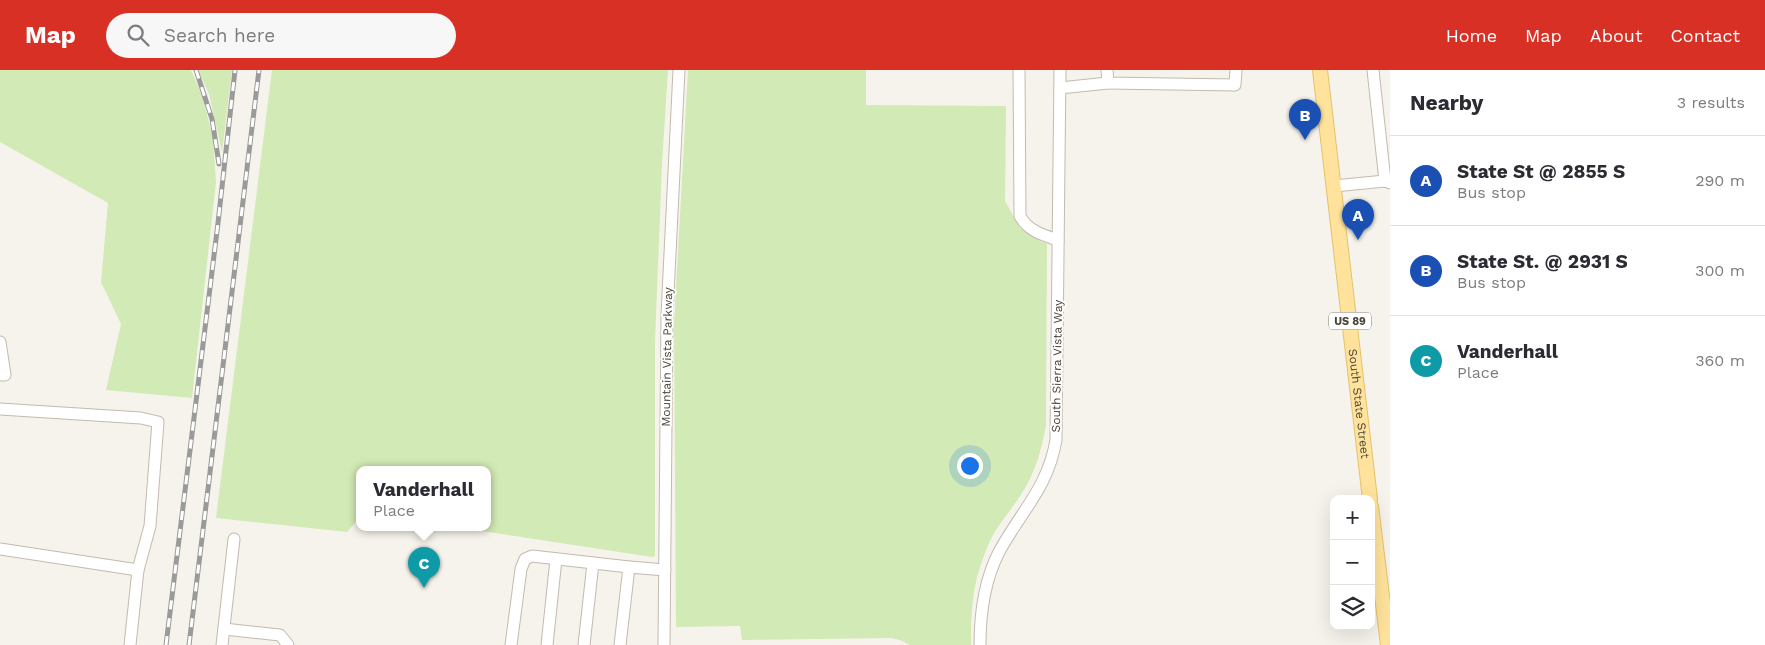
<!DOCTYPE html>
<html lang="en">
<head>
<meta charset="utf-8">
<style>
	:root { --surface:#fff; --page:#f7f7f7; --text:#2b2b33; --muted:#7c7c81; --line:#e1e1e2; --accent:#d93025 }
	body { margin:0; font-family:"Work Sans",sans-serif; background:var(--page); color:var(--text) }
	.controls { position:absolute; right:15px; bottom:15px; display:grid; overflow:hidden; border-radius:10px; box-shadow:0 5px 20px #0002 }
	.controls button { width:45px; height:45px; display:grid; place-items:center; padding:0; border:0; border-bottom:1px solid var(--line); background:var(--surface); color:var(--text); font:25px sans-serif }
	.you { position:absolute; left:969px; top:395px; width:18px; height:18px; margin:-12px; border:4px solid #fff; border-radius:50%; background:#1a73e8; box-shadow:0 0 0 8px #1a73e833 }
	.badge { display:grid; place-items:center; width:32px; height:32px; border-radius:50%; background:var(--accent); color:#fff; font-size:16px; font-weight:700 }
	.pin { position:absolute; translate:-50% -41px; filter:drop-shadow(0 1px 2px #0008) }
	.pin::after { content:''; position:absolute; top:26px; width:18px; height:15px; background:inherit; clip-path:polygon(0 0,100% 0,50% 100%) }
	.popup { position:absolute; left:356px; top:396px; width:135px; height:65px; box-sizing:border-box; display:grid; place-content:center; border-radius:10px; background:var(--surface); filter:drop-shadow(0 1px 4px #0005); font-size:16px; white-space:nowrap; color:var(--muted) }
	.popup b { font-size:19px; color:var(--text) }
	.popup::after { content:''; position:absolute; left:50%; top:100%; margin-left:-10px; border:10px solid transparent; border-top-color:var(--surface) }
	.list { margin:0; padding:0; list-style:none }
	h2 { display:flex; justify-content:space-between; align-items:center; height:65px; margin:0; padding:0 20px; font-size:21px }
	h2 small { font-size:16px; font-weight:400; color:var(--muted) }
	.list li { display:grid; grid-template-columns:32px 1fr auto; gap:15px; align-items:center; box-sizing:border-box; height:90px; padding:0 20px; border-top:1px solid var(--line) }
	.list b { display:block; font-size:19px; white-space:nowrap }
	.list p { margin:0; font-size:16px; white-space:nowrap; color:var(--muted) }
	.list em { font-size:16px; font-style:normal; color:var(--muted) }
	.icon { flex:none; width:28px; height:28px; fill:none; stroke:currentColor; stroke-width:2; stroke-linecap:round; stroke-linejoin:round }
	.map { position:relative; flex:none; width:1390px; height:575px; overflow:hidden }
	header { display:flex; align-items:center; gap:30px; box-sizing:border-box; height:70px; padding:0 25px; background:var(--accent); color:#fff }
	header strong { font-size:24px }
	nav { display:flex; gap:28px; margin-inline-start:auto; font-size:18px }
	.search { width:350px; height:45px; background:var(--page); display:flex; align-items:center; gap:12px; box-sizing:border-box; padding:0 18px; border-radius:28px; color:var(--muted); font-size:19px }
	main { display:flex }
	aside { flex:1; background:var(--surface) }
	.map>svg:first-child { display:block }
	.green { fill:#d2eab5 }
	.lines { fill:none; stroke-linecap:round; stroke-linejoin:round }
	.minor-casing { stroke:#c2bbae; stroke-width:13 }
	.major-casing { stroke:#e6c16a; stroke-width:16 }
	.minor { stroke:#fff; stroke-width:11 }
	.major { stroke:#ffe39c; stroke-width:14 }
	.rail-casing { stroke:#9a9a9a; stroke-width:5 }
	.rail { stroke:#fff; stroke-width:3; stroke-dasharray:9; stroke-linecap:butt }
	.labels { text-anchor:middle; stroke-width:4; stroke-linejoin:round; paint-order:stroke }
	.shield { fill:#fff; stroke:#817c74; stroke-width:1 }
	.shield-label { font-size:11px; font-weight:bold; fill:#4b4439 }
	.street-label { font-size:12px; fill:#4b4439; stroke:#fff }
</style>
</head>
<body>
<header>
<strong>Map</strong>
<div class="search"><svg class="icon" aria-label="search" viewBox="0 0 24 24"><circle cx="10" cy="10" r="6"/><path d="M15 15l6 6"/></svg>Search here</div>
<nav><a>Home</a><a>Map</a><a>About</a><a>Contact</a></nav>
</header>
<main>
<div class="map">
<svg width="1390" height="575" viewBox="0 0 1390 575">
	<rect width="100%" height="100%" fill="#f6f3ec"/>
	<g class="green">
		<polygon points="0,0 191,0 202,25 213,68 216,112 192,328 106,320 121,254 101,212 108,133 0,72"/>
		<polygon points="198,0 232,0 222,82 209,24"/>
		<polygon points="272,0 668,0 662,94 655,271 655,486 652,487 456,457 488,457 488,399 360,399 360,447 347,462 216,448"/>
		<path d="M688,0H866V35L1006,36L1005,131L1020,158L1040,171L1047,174L1046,355C1041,383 1035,403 1020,426C1010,442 998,454 990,471C973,509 971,534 971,575H910L900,570L891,568L742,570L740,556L676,557L674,255Z"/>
	</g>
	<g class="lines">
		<g class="minor-casing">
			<g id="minor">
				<path d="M1019,0L1020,146C1028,161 1043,165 1058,170"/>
				<polyline points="1107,0 1108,13 1235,15 1236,0"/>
				<polyline points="1373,0 1385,111"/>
				<polyline points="1060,18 1108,13"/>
				<polyline points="1334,116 1385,111 1390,113"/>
				<polyline points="0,272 5,305 0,305"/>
				<polyline points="0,339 141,348 158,352 150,456 138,500 130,575"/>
				<polyline points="0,479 138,500"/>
				<polyline points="224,559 280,565 288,575"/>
				<polyline points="222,575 234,469"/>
				<polyline points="511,575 521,499 525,489 532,486 629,497"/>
				<polyline points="547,575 556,489"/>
				<polyline points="584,575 593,493"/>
				<polyline points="620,575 629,497 665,500"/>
				<polyline points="664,575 667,245 679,0"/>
				<path d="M980,575C980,543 984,511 999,482C1021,441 1048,418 1056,370L1060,0"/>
			</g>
		</g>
		<g class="major-casing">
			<g id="major">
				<path id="s1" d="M1320,0L1370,429"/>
				<polyline points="1371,436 1388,575"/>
			</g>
		</g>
		<use href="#minor" class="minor"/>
		<use href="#major" class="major"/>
		<g class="rail-casing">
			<g id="rail">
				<polyline points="196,0 212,49 219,94"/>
				<polyline points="166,575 218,153 235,0"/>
				<polyline points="189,575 259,0"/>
			</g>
		</g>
		<use href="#rail" class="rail"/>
	</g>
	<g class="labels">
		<rect class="shield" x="1329" y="242.5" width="42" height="17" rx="4"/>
		<g class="shield-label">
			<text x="1350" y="255">US 89</text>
		</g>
		<g class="street-label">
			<text transform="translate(667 287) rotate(-89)" y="4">Mountain Vista Parkway</text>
			<text transform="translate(1057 296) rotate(-89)" y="4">South Sierra Vista Way</text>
			<text dy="4" stroke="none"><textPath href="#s1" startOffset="336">South State Street</textPath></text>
		</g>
	</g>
</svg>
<div class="controls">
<button>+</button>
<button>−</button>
<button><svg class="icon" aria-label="layers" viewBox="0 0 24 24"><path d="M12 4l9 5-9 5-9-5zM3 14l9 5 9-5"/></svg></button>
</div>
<div class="you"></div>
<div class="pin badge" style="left:1358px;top:170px;background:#1a4fb4">A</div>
<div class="pin badge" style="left:1305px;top:70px;background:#1a4fb4">B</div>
<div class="pin badge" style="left:424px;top:518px;background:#0f9aa8">C</div>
<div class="popup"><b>Vanderhall</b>Place</div>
</div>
<aside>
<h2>Nearby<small>3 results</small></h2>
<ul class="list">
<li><span class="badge" style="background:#1a4fb4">A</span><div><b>State St @ 2855 S</b><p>Bus stop</p></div><em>290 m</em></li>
<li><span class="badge" style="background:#1a4fb4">B</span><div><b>State St. @ 2931 S</b><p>Bus stop</p></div><em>300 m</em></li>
<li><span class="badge" style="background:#0f9aa8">C</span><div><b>Vanderhall</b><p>Place</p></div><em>360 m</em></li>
</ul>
</aside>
</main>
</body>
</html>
